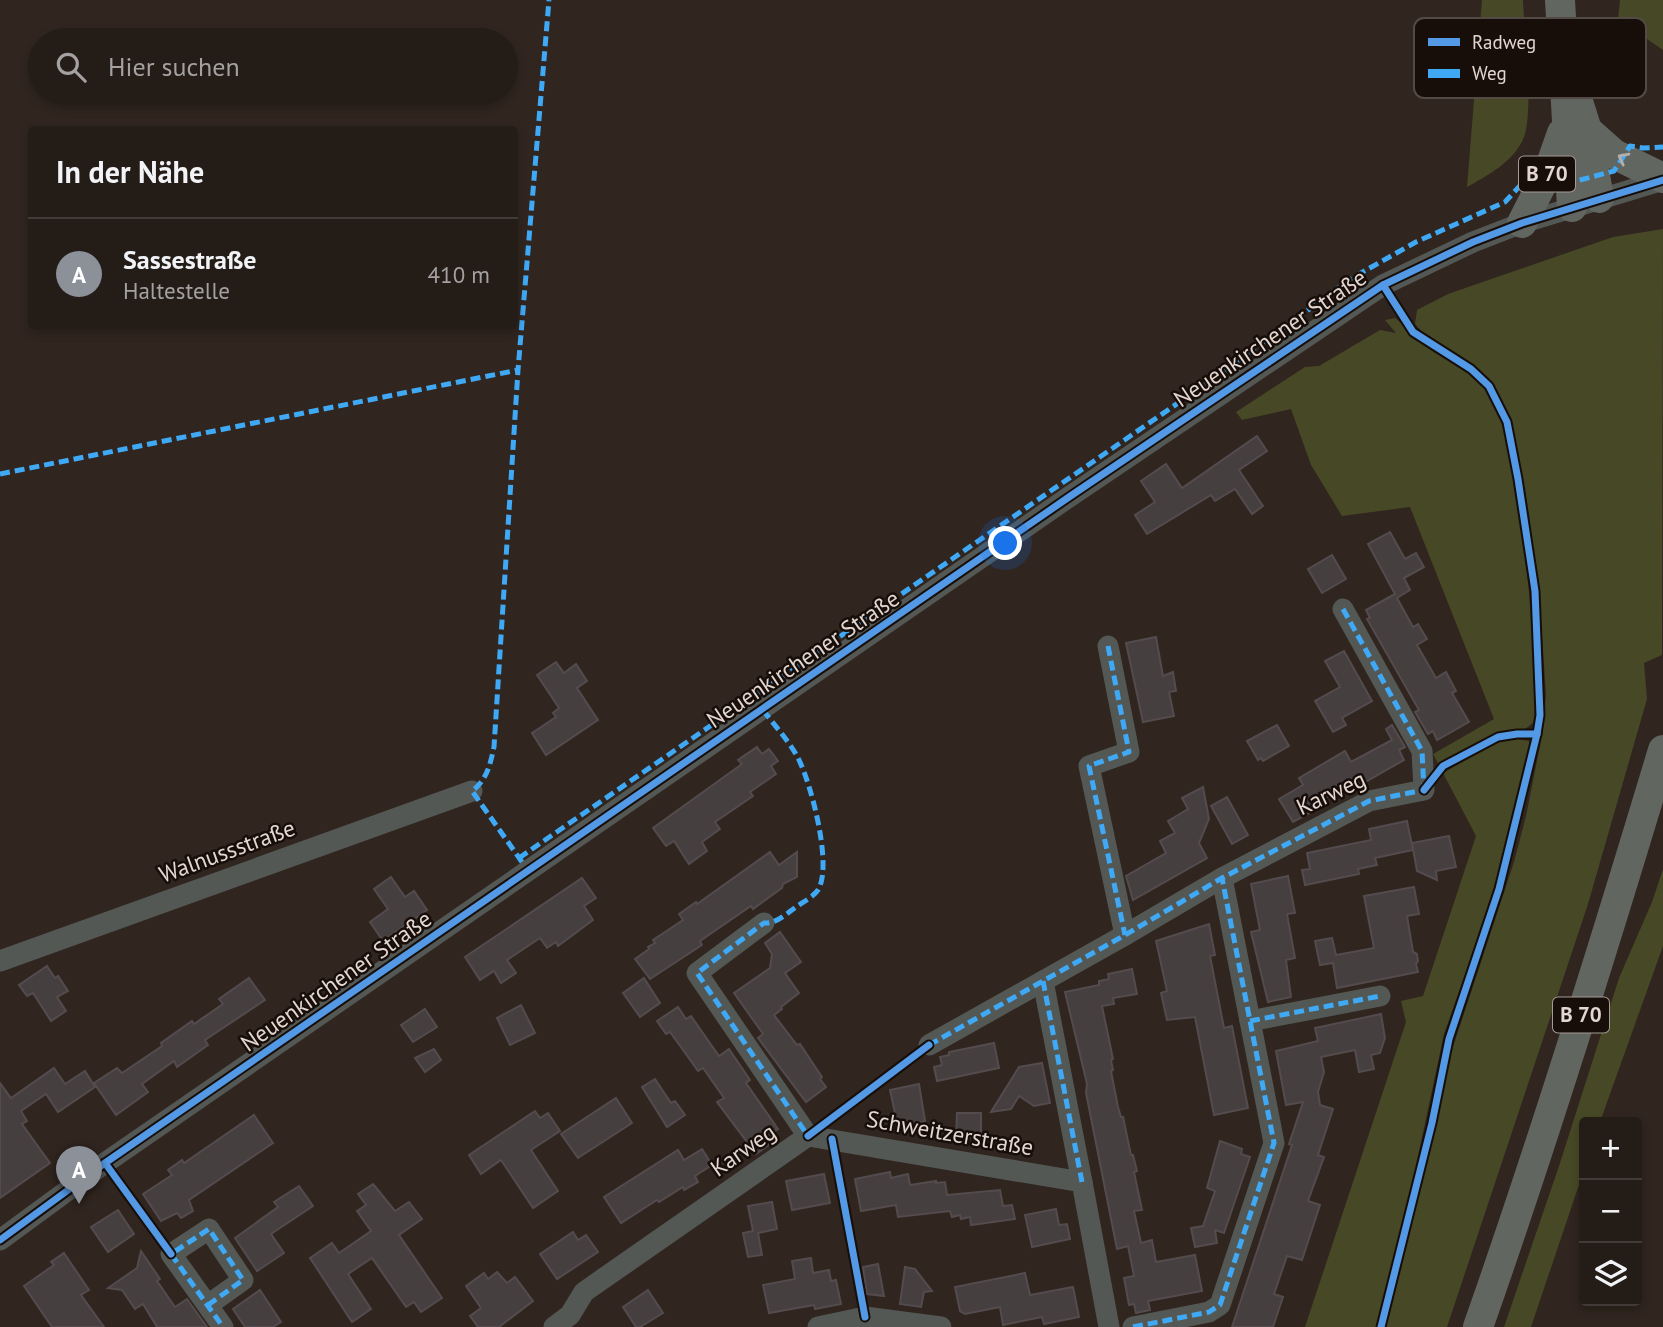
<!DOCTYPE html>
<html lang="de">
<head>
<meta charset="utf-8">
<style>
	:root { --surface:#241c17; --page:#2c2520; --text:#f1f3f6; --muted:#a3a1a1; --line:#413a36; --accent:#8c9099 }
	body { margin:0; font-family:"PT Sans",sans-serif; background:var(--page); color:var(--text) }
	.controls { position:absolute; right:21px; bottom:21px; display:grid; overflow:hidden; border-radius:7px; box-shadow:0 4px 10px #0003 }
	.controls button { width:63px; height:63px; display:grid; place-items:center; padding:0; border:0; border-bottom:2px solid var(--line); background:var(--surface); color:var(--text); font:35px sans-serif }
	.you { position:absolute; left:1006px; top:544px; width:24px; height:24px; margin:-18px; border:5px solid #fff; border-radius:50%; background:#1a73e8; box-shadow:0 0 0 10px #1a73e833 }
	.badge { display:grid; place-items:center; width:46px; height:46px; border-radius:50%; background:var(--accent); color:#fff; font-size:23px; font-weight:700 }
	.pin { position:absolute; translate:-50% -58px; filter:drop-shadow(0 2px 4px #0008) }
	.pin::after { content:''; position:absolute; top:37px; width:24px; height:21px; background:inherit; clip-path:polygon(0 0,100% 0,50% 100%) }
	.list { margin:0; padding:0; list-style:none }
	h2 { display:flex; justify-content:space-between; align-items:center; height:91px; margin:0; padding:0 28px; font-size:30px }
	h2 small { font-size:23px; font-weight:400; color:var(--muted) }
	.list li { display:grid; grid-template-columns:46px 1fr auto; gap:21px; align-items:center; box-sizing:border-box; height:112px; padding:0 28px; border-top:2px solid var(--line) }
	.list b { display:block; font-size:26px; white-space:nowrap }
	.list p { margin:0; font-size:23px; white-space:nowrap; color:var(--muted) }
	.list em { font-size:23px; font-style:normal; color:var(--muted) }
	.icon { flex:none; width:38px; height:38px; fill:none; stroke:currentColor; stroke-width:2; stroke-linecap:round; stroke-linejoin:round }
	.map { position:relative; flex:none; width:1663px; height:1327px; overflow:hidden }
	.search { position:absolute; background:var(--surface); box-shadow:0 4px 10px #0003; left:28px; top:28px; width:490px; height:77px; display:flex; align-items:center; gap:18px; box-sizing:border-box; padding:0 24px; border-radius:38px; color:var(--muted); font-size:26px }
	.panel { position:absolute; background:var(--surface); box-shadow:0 4px 10px #0003; left:28px; top:126px; width:490px; height:203px; border-radius:7px }
	.map>svg:first-child { display:block }
	.green { fill:#474825 }
	.building { fill:#463f40; stroke:#534b4d; stroke-width:2 }
	.lines { fill:none; stroke-linecap:round; stroke-linejoin:round }
	.minor { stroke:#545855; stroke-width:21 }
	.highway { stroke:#626661; stroke-width:30 }
	.quiet { stroke:#3fa9f5; stroke-width:5; stroke-dasharray:10 5; stroke-linecap:butt }
	.cycleway-casing { stroke:#170e0a; stroke-width:11 }
	.cycleway { stroke:#5399e6; stroke-width:7 }
	.oneway { stroke:#b6afa9 }
	.labels { text-anchor:middle; stroke-width:5; stroke-linejoin:round; paint-order:stroke }
	.shield { fill:#170e0a; stroke:#a69a95; stroke-width:2 }
	.shield-label { font-size:21px; font-weight:bold; fill:#e4d6d0 }
	.street-label { font-size:23px; fill:#e4d6d0; stroke:#170e0a }
	.key { fill:#170e0a; stroke:#544a45; stroke-width:2 }
	.key-label { font-size:19px; fill:#e4d6d0 }
</style>
</head>
<body>
<div class="map">
<svg width="1663" height="1327" viewBox="0 0 1663 1327">
	<rect width="100%" height="100%" fill="#30251f"/>
	<g class="green">
		<path d="M1482,0H1523C1524,33 1534,109 1524,137C1515,161 1487,176 1467,187Z"/>
		<polygon points="1620,0 1663,0 1663,50 1618,19"/>
		<polygon points="1663,229 1662,655 1644,663 1647,699 1588,904 1447,1327 1385,1327 1451,1053 1514,862 1526,816 1540,746 1546,695 1539,590 1525,490 1508,412 1488,378 1425,335 1415,324 1417,310 1448,294 1613,237"/>
		<path d="M1395,318C1404,324 1409,334 1418,341C1443,360 1476,371 1493,399C1507,425 1511,459 1515,487C1528,562 1534,635 1535,711L1533,723L1525,729L1495,735L1439,765L1433,754L1494,719L1410,507L1342,516L1311,465L1291,409L1242,420L1236,412L1305,367L1319,366L1380,330L1396,333L1385,320Z"/>
		<polygon points="1512,738 1529,741 1530,759 1496,888 1444,1034 1412,1184 1376,1327 1305,1327 1406,1022 1401,1001 1423,996 1476,836 1443,773 1497,742"/>
		<polygon points="1663,869 1663,946 1600,1122 1584,1122 1584,1170 1531,1327 1504,1327 1559,1166 1619,978 1652,902"/>
	</g>
	<g class="building">
		<polygon points="1257,436 1267,451 1239,470 1263,506 1252,514 1235,489 1215,501 1211,495 1147,534 1135,515 1155,502 1141,481 1166,464 1182,488"/>
		<polygon points="1390,532 1405,559 1416,553 1424,567 1404,578 1410,590 1397,598 1413,627 1418,624 1427,639 1417,645 1436,678 1446,672 1456,691 1452,693 1469,722 1437,740 1433,731 1428,734 1415,712 1419,710 1367,619 1370,618 1366,610 1395,594 1368,544"/>
		<polygon points="1332,555 1346,579 1322,593 1308,569"/>
		<polygon points="1156,637 1163,676 1173,672 1176,691 1169,692 1174,716 1143,722 1126,643"/>
		<polygon points="1344,651 1372,701 1342,718 1346,725 1333,732 1315,701 1340,687 1325,661"/>
		<polygon points="556,662 564,673 576,664 587,681 577,688 598,720 546,755 532,733 556,717 553,713 559,708 537,675"/>
		<polygon points="1277,725 1289,746 1263,761 1261,758 1258,760 1247,741"/>
		<polygon points="1392,725 1405,747 1399,750 1404,760 1346,793 1343,788 1314,804 1317,809 1293,822 1279,799 1303,785 1299,778 1345,751 1351,762 1392,740 1386,729"/>
		<polygon points="757,747 762,754 769,749 778,761 771,766 776,774 750,792 753,796 715,822 720,829 702,842 707,851 689,864 674,841 666,846 653,828 742,764 738,760"/>
		<polygon points="1203,787 1209,819 1199,843 1207,858 1133,900 1126,876 1166,853 1160,841 1175,833 1168,821 1188,809 1182,798"/>
		<polygon points="1227,797 1248,835 1232,844 1211,806"/>
		<polygon points="1407,821 1413,850 1375,858 1377,865 1358,869 1359,874 1305,885 1302,870 1310,869 1307,853 1371,840 1369,829"/>
		<polygon points="1449,836 1456,867 1436,871 1437,880 1417,871 1412,843"/>
		<polygon points="770,852 779,865 797,852 797,877 783,884 782,888 753,909 751,906 700,941 702,945 650,979 635,959 649,949 648,947 655,943 653,940 683,920 679,914 696,902 697,904"/>
		<polygon points="1288,876 1295,913 1287,914 1295,958 1286,960 1291,997 1268,1002 1251,932 1260,930 1251,884"/>
		<polygon points="391,877 405,897 414,891 427,910 383,941 370,922 388,909 374,889"/>
		<polygon points="582,878 596,898 584,906 593,920 558,946 556,942 547,948 540,938 507,960 516,973 501,983 494,971 480,980 465,957"/>
		<polygon points="1414,887 1419,914 1407,916 1413,952 1417,954 1418,961 1416,964 1418,972 1337,988 1333,963 1320,965 1315,941 1332,938 1336,955 1374,948 1364,896"/>
		<polygon points="1209,924 1215,955 1210,956 1224,1028 1232,1026 1248,1108 1214,1115 1195,1017 1167,1020 1161,993 1167,991 1156,941"/>
		<polygon points="780,932 801,962 785,973 799,993 781,1007 782,1009 774,1015 797,1045 800,1044 822,1077 820,1079 826,1087 806,1102 758,1038 763,1034 734,993 770,968 772,954 765,943"/>
		<polygon points="47,966 55,978 58,976 68,991 57,997 66,1011 51,1021 33,993 27,996 19,985"/>
		<polygon points="1132,969 1137,994 1113,998 1114,1004 1102,1006 1113,1059 1111,1060 1113,1070 1111,1071 1118,1107 1121,1117 1123,1117 1131,1155 1133,1155 1137,1171 1134,1172 1142,1210 1134,1211 1141,1243 1152,1240 1156,1262 1195,1255 1202,1291 1148,1301 1150,1310 1136,1313 1134,1304 1129,1305 1124,1278 1134,1276 1128,1246 1117,1249 1086,1093 1087,1084 1065,992 1099,985 1099,981 1109,979 1108,974"/>
		<polygon points="249,978 265,1000 205,1040 208,1045 177,1067 174,1061 142,1084 148,1092 116,1115 94,1083 117,1068 122,1073 162,1046 161,1043 192,1021 194,1024 223,1004 219,999"/>
		<polygon points="644,978 660,1003 640,1017 623,993"/>
		<polygon points="521,1005 535,1033 510,1045 497,1018"/>
		<polygon points="678,1007 686,1019 691,1016 719,1056 729,1049 750,1080 746,1083 778,1129 766,1137 770,1144 756,1154 717,1102 724,1098 703,1068 698,1071 670,1032 666,1034 657,1021"/>
		<polygon points="425,1009 437,1027 413,1042 401,1025"/>
		<polygon points="1381,1014 1385,1038 1380,1053 1371,1055 1374,1069 1359,1072 1355,1050 1321,1057 1324,1072 1318,1092 1320,1105 1333,1109 1318,1155 1324,1157 1308,1201 1320,1205 1302,1260 1287,1256 1274,1294 1283,1297 1273,1327 1232,1327 1292,1145 1289,1144 1303,1102 1286,1105 1276,1051 1318,1041 1315,1028"/>
		<polygon points="994,1043 999,1068 937,1081 934,1067 942,1065 940,1057 949,1055 949,1052"/>
		<polygon points="434,1049 441,1060 425,1072 415,1058"/>
		<polygon points="1042,1063 1050,1103 1034,1106 1019,1096 1011,1109 991,1112 1019,1067"/>
		<polygon points="54,1068 65,1084 85,1071 95,1087 58,1112 46,1094 21,1111 27,1121 22,1124 50,1163 0,1198 0,1083 11,1098"/>
		<polygon points="655,1079 671,1103 675,1101 685,1115 667,1127 642,1087"/>
		<polygon points="919,1084 925,1121 898,1127 890,1090"/>
		<polygon points="616,1098 632,1123 578,1158 561,1134"/>
		<polygon points="535,1111 540,1118 548,1113 560,1131 531,1150 558,1191 533,1208 501,1160 481,1174 469,1155"/>
		<polygon points="957,1113 981,1113 981,1138 956,1137"/>
		<polygon points="254,1115 273,1143 189,1200 193,1211 181,1218 177,1213 161,1221 143,1194 172,1175 168,1170 182,1160 184,1163"/>
		<polygon points="1220,1141 1242,1149 1241,1154 1250,1157 1224,1233 1215,1230 1217,1243 1195,1247 1191,1228 1203,1226 1215,1191 1207,1188"/>
		<polygon points="702,1149 712,1165 695,1176 698,1182 684,1190 683,1187 659,1202 657,1200 621,1223 604,1197 678,1150 684,1160"/>
		<polygon points="890,1172 891,1178 908,1174 910,1185 936,1181 936,1183 945,1182 947,1195 1000,1190 1003,1206 1012,1205 1015,1219 971,1225 970,1217 961,1219 960,1215 952,1217 950,1211 898,1217 896,1205 861,1211 855,1179"/>
		<polygon points="824,1174 830,1203 792,1210 786,1181"/>
		<polygon points="373,1184 395,1211 409,1202 422,1219 399,1235 442,1298 421,1312 414,1302 406,1307 372,1258 348,1274 371,1309 352,1322 310,1258 332,1243 339,1253 371,1231 357,1211 366,1205 358,1194"/>
		<polygon points="299,1186 313,1206 271,1234 284,1253 257,1271 235,1238 278,1207 274,1202"/>
		<polygon points="772,1202 777,1229 758,1233 762,1255 748,1257 743,1233 753,1231 748,1206"/>
		<polygon points="1056,1209 1059,1225 1067,1224 1070,1239 1032,1247 1025,1215"/>
		<polygon points="118,1210 134,1234 108,1252 91,1227"/>
		<polygon points="573,1232 578,1240 586,1235 598,1252 557,1279 540,1254"/>
		<polygon points="141,1251 160,1279 157,1281 175,1307 187,1299 207,1327 157,1327 143,1304 135,1309 122,1290 108,1288 137,1268"/>
		<polygon points="64,1253 89,1290 81,1295 104,1327 52,1327 24,1286 54,1265 51,1262"/>
		<polygon points="811,1258 813,1273 829,1270 831,1281 836,1280 841,1304 815,1309 814,1305 769,1313 763,1285 795,1279 792,1261"/>
		<polygon points="878,1264 884,1296 867,1294 863,1267"/>
		<polygon points="905,1267 915,1269 932,1291 924,1292 921,1307 900,1304"/>
		<polygon points="497,1272 507,1283 515,1277 533,1301 499,1327 478,1327 470,1316 481,1308 466,1286 484,1273 488,1279"/>
		<polygon points="1025,1273 1030,1295 1073,1287 1079,1317 1044,1324 1042,1317 1003,1325 1000,1307 965,1314 960,1311 955,1287"/>
		<polygon points="260,1290 281,1322 273,1327 245,1327 233,1309"/>
		<polygon points="648,1290 663,1313 640,1327 636,1327 623,1307"/>
	</g>
	<g class="lines">
		<g class="minor">
			<polyline points="1108,646 1129,752 1089,766 1125,935"/>
			<polyline points="764,923 697,973 808,1136"/>
			<polyline points="0,961 472,791"/>
			<polyline points="1043,981 1082,1182"/>
			<polyline points="1250,1021 1380,996"/>
			<polyline points="929,1045 1125,935 1222,878 1369,801 1424,790 1422,751 1343,609"/>
			<polyline points="808,1136 1082,1182 1109,1327"/>
			<polyline points="0,1240 105,1163 1069,497 1383,285 1473,242 1522,223 1663,180"/>
			<polyline points="208,1305 243,1280 209,1229 171,1254 223,1327"/>
			<polyline points="554,1327 570,1315 584,1292 808,1136"/>
			<polyline points="818,1327 865,1317 941,1327"/>
			<polyline points="1133,1327 1209,1312 1220,1305 1274,1143 1222,878"/>
		</g>
		<g class="highway">
			<polyline points="1560,0 1572,207"/>
			<polyline points="1575,92 1587,130 1599,198"/>
			<polyline points="1587,130 1614,154 1663,178"/>
			<polyline points="1522,223 1549,170 1562,133"/>
			<path d="M1478,1327C1545,1137 1605,943 1663,750"/>
		</g>
		<g class="quiet">
			<polyline points="0,474 518,370"/>
			<polyline points="1343,609 1422,751 1424,790"/>
			<polyline points="1108,646 1129,752 1089,766 1125,935"/>
			<path d="M763,710C775,726 789,741 798,758C811,783 833,866 818,890C813,897 803,902 796,907C786,914 776,924 764,923L697,973L808,1136"/>
			<polyline points="519,858 1223,372 1352,278 1416,242 1505,202 1528,177 1534,177 1554,187 1614,171 1630,146 1643,148 1663,147"/>
			<path d="M522,862L472,791C487,780 490,765 494,747L518,370L549,0"/>
			<polyline points="1043,981 1082,1182"/>
			<polyline points="1250,1021 1380,996"/>
			<polyline points="929,1045 1125,935 1222,878 1369,801 1424,790"/>
			<polyline points="208,1305 243,1280 209,1229 171,1254 223,1327"/>
			<polyline points="1133,1327 1209,1312 1220,1305 1274,1143 1222,878"/>
		</g>
		<g class="cycleway-casing">
			<g id="cycleway">
				<polyline points="1424,790 1443,766 1498,737 1517,734 1537,734"/>
				<polyline points="808,1136 929,1045"/>
				<polyline points="832,1139 865,1317"/>
				<polyline points="105,1163 171,1254"/>
				<polyline points="0,1240 105,1163 1069,497 1383,285 1473,242 1522,223 1663,180"/>
				<polyline points="1381,1327 1432,1123 1449,1039 1499,889 1537,734 1540,715 1535,591 1518,479 1507,422 1489,386 1471,369 1413,332 1383,285"/>
			</g>
		</g>
		<use href="#cycleway" class="cycleway"/>
	</g>
	<defs><path id="oneway-chevron" d="M-2-3.5L2.5 0L-2 3.5" fill="none" stroke-width="1.6" stroke-linecap="round" stroke-linejoin="round" transform="scale(1.75)"/></defs>
	<use class="oneway" href="#oneway-chevron" transform="translate(1623 158) rotate(-152)"/>
	<g class="labels">
		<g class="shield">
			<rect x="1519" y="156.5" width="56" height="35" rx="5"/>
			<rect x="1553" y="997.5" width="56" height="35" rx="5"/>
		</g>
		<g class="shield-label">
			<text x="1547" y="181">B 70</text>
			<text x="1581" y="1022">B 70</text>
		</g>
		<g class="street-label">
			<text transform="translate(1270 338) rotate(-34)" y="8">Neuenkirchener Straße</text>
			<text transform="translate(803 659) rotate(-34)" y="8">Neuenkirchener Straße</text>
			<text transform="translate(1331 793) rotate(-25)" y="8">Karweg</text>
			<text transform="translate(227 851) rotate(-20)" y="8">Walnussstraße</text>
			<text transform="translate(336 981) rotate(-35)" y="8">Neuenkirchener Straße</text>
			<text transform="translate(950 1133) rotate(10)" y="8">Schweitzerstraße</text>
			<text transform="translate(743 1150) rotate(-35)" y="8">Karweg</text>
		</g>
	</g>
	<rect x="1414" y="18" width="232" height="80" rx="10" class="key"/>
	<rect x="1428" y="38" width="32" height="8" fill="#5399e6"/>
	<rect x="1428" y="69" width="32" height="9" fill="#3fa9f5"/>
	<g class="key-label">
		<text x="1472" y="49">Radweg</text>
		<text x="1472" y="80">Weg</text>
	</g>
</svg>
<div class="controls">
<button>+</button>
<button>−</button>
<button><svg class="icon" aria-label="layers" viewBox="0 0 24 24"><path d="M12 4l9 5-9 5-9-5zM3 14l9 5 9-5"/></svg></button>
</div>
<div class="you"></div>
<div class="pin badge" style="left:79px;top:1204px">A</div>
<div class="search"><svg class="icon" aria-label="search" viewBox="0 0 24 24"><circle cx="10" cy="10" r="6"/><path d="M15 15l6 6"/></svg>Hier suchen</div>
<section class="panel">
<h2>In der Nähe<small></small></h2>
<ul class="list">
<li><span class="badge">A</span><div><b>Sassestraße</b><p>Haltestelle</p></div><em>410 m</em></li>
</ul>
</section>
</div>
</body>
</html>
